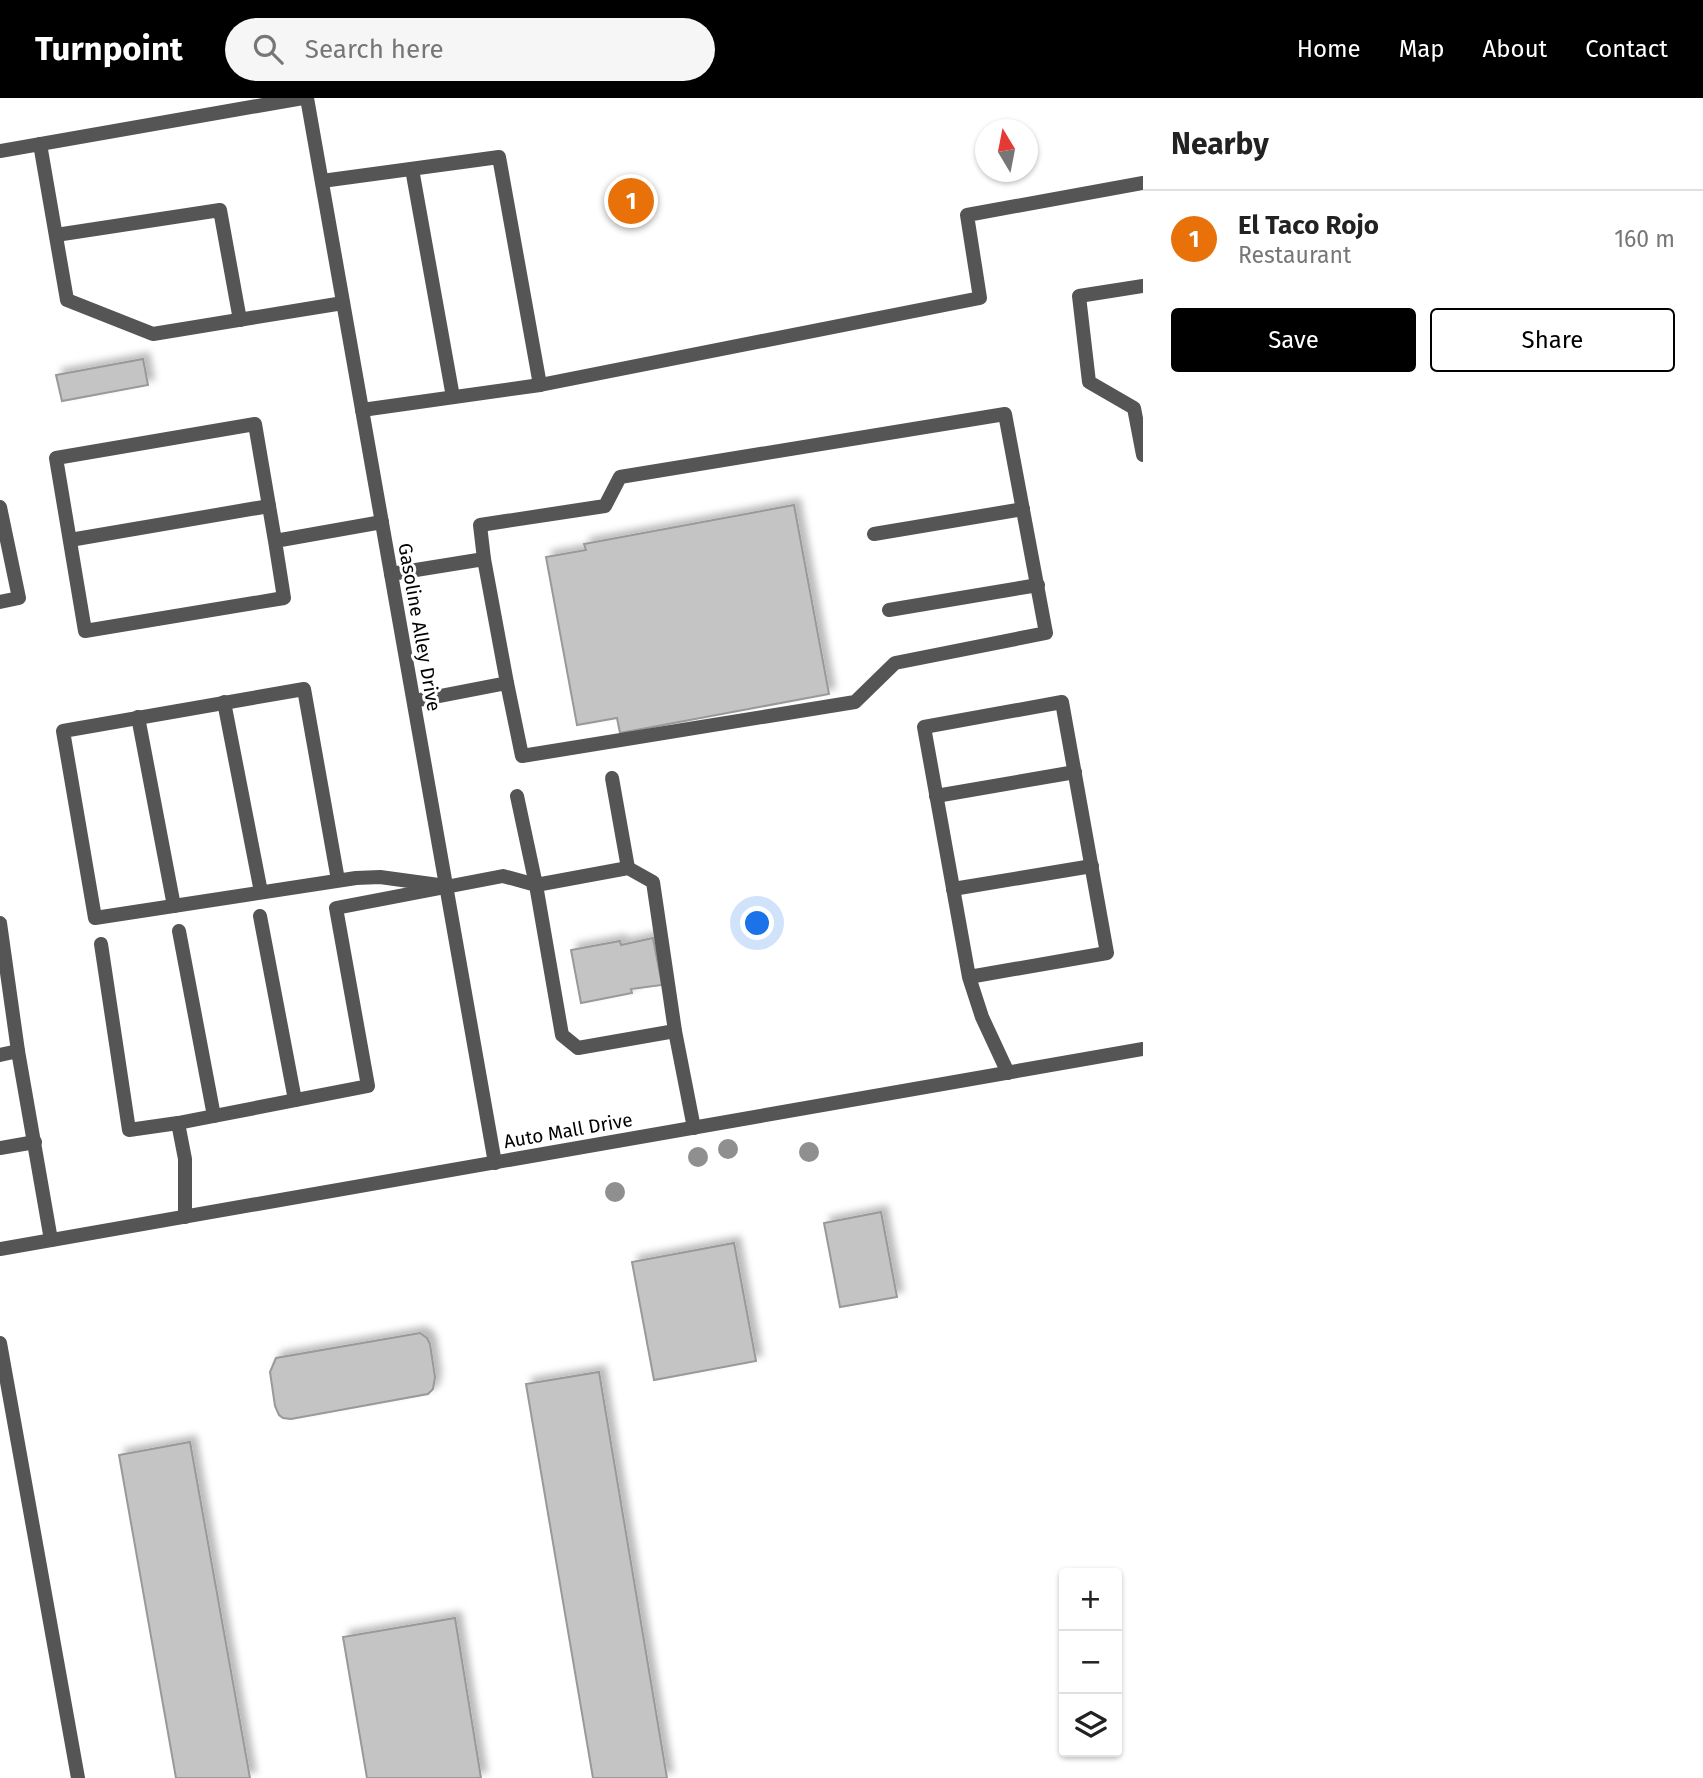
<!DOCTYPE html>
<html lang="en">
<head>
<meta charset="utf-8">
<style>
	:root { --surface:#fff; --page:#f6f6f6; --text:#222; --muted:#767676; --line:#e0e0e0; --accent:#000 }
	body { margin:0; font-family:"Fira Sans",sans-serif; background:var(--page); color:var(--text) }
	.controls { position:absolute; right:21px; bottom:21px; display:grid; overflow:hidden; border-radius:7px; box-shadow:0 2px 5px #0004 }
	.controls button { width:63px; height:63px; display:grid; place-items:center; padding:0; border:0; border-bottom:2px solid var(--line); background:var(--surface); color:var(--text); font:35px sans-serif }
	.compass { position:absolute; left:975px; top:21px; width:63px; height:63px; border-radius:50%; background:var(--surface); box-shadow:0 2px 5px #0004; rotate:350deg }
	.you { position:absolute; left:758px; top:826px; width:24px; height:24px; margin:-18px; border:5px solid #fff; border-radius:50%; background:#1a73e8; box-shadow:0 0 0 10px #1a73e833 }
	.badge { display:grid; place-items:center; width:46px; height:46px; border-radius:50%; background:var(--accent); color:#fff; font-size:23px; font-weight:700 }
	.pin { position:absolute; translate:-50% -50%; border:4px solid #fff; box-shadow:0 2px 7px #0006 }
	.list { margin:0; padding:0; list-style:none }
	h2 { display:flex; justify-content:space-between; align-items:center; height:91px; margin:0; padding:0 28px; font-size:30px }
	h2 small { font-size:23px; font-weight:400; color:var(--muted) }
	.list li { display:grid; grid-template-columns:46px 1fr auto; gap:21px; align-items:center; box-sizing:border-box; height:98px; padding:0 28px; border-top:2px solid var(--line) }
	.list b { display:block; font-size:26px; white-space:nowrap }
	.list p { margin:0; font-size:23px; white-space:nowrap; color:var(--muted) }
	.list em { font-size:23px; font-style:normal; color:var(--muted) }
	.actions { display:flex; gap:14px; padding:21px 28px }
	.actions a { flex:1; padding:16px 0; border:2px solid var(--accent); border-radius:7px; text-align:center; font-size:24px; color:var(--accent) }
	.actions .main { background:var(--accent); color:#fff }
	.icon { flex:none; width:38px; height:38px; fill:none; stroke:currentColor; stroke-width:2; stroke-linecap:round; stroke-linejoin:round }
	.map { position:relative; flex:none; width:1143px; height:1680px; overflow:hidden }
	header { display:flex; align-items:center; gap:42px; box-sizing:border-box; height:98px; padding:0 35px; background:var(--accent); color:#fff }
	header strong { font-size:33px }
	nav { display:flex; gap:38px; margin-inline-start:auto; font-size:24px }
	.search { width:490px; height:63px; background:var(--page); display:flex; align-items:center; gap:18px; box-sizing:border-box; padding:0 24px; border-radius:38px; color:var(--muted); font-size:26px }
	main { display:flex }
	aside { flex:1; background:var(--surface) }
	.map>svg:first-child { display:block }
	.building { fill:#c4c4c4; stroke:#999; stroke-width:2; filter:url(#shadow) }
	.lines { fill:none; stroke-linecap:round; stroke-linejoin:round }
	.service { stroke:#555; stroke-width:14 }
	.minor { stroke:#555; stroke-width:14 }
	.tree { fill:#8f8f8f }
	.labels { text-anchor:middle; stroke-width:6; stroke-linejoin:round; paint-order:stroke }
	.street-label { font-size:19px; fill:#000; stroke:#fff }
</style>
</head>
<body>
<header>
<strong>Turnpoint</strong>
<div class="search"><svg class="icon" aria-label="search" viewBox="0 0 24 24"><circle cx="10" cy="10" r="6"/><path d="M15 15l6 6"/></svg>Search here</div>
<nav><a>Home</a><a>Map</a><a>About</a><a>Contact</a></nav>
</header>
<main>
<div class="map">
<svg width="1143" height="1680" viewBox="0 0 1143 1680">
	<defs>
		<filter id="shadow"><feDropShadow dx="6" dy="-6" stdDeviation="3.5" flood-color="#0004"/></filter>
	</defs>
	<rect width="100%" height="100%" fill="#fff"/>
	<g class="building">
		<polygon points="143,261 148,287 62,303 56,277"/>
		<polygon points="794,407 829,596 620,635 617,620 577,627 546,459 586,452 584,446"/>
		<polygon points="653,840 662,887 631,891 632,895 581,905 571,852 620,843 621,847"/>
		<polygon points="881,1114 897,1199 840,1209 824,1125"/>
		<polygon points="734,1145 756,1263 654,1282 632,1164"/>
		<polygon points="420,1235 427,1240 430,1246 435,1279 433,1291 428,1296 291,1321 283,1320 279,1317 275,1308 270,1274 276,1260"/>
		<polygon points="599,1274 667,1680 593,1680 526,1286"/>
		<polygon points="190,1344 250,1680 176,1680 119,1357"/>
		<polygon points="455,1520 481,1680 367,1680 343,1539"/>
	</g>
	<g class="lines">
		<g class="service">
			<polyline points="40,46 67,202 153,236 343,205"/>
			<polyline points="412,71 453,299"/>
			<polyline points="322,83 499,59 540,287"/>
			<polyline points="56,137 220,112 240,222"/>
			<polyline points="1143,188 1079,198 1089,284 1134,310 1143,357"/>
			<polyline points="362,312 540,287 980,200 967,117 1143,85"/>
			<polyline points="0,409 19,500 0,504"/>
			<polyline points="874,436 1023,411"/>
			<polyline points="70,442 269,408"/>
			<polyline points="275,443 255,326 56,360 85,533 284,500 275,443 382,424"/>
			<polyline points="484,461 480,427 605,408 620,379 1005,316 1046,535 895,565 855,604 522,658 507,585"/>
			<polyline points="391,476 484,461 507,585 414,603"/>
			<polyline points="889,512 1038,487"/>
			<polyline points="224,604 261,794"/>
			<polyline points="138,619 174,808"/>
			<polyline points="612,680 628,770"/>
			<polyline points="517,698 536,787 628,770 653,784 675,933"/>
			<polyline points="936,698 1075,674"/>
			<polyline points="338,782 304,591 63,633 95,820 356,780 380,779 446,788"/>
			<polyline points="953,791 1092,768"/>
			<polyline points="260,818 295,1002"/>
			<polyline points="0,825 18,953"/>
			<polyline points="101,846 129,1032 178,1025 185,1061 185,1119"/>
			<polyline points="969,879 1107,855 1062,604 924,629 969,879 982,919 1008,975"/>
			<polyline points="0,957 18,953 51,1142"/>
			<polyline points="214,1018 368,988 336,810 503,778 536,787 562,937 578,950 675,933 694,1030"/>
			<polyline points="178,1025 214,1018 179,833"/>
			<polyline points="0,1050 35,1044"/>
			<polyline points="0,1245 78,1680"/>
		</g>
		<g class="minor">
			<polyline points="307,0 495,1065"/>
			<polyline points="0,53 303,0"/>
			<polyline points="0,1151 1143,951"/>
		</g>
	</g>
	<g class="tree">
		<circle cx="728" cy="1051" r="10"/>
		<circle cx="809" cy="1054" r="10"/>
		<circle cx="698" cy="1059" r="10"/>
		<circle cx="615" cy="1094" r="10"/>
	</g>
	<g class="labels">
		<g class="street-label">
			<text transform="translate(420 529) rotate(80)" y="7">Gasoline Alley Drive</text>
			<text transform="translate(568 1032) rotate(-10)" y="7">Auto Mall Drive</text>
		</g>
	</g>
</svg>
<div class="controls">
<button>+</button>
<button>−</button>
<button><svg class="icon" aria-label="layers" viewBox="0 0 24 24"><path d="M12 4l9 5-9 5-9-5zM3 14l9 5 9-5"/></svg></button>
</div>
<svg class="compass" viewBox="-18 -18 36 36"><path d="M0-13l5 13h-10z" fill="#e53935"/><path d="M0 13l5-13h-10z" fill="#767676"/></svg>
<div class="you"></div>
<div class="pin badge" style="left:631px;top:103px;background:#e8710a">1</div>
</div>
<aside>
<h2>Nearby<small></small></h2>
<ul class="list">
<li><span class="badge" style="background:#e8710a">1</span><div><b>El Taco Rojo</b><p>Restaurant</p></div><em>160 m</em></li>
</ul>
<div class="actions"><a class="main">Save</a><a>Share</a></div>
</aside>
</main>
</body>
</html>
